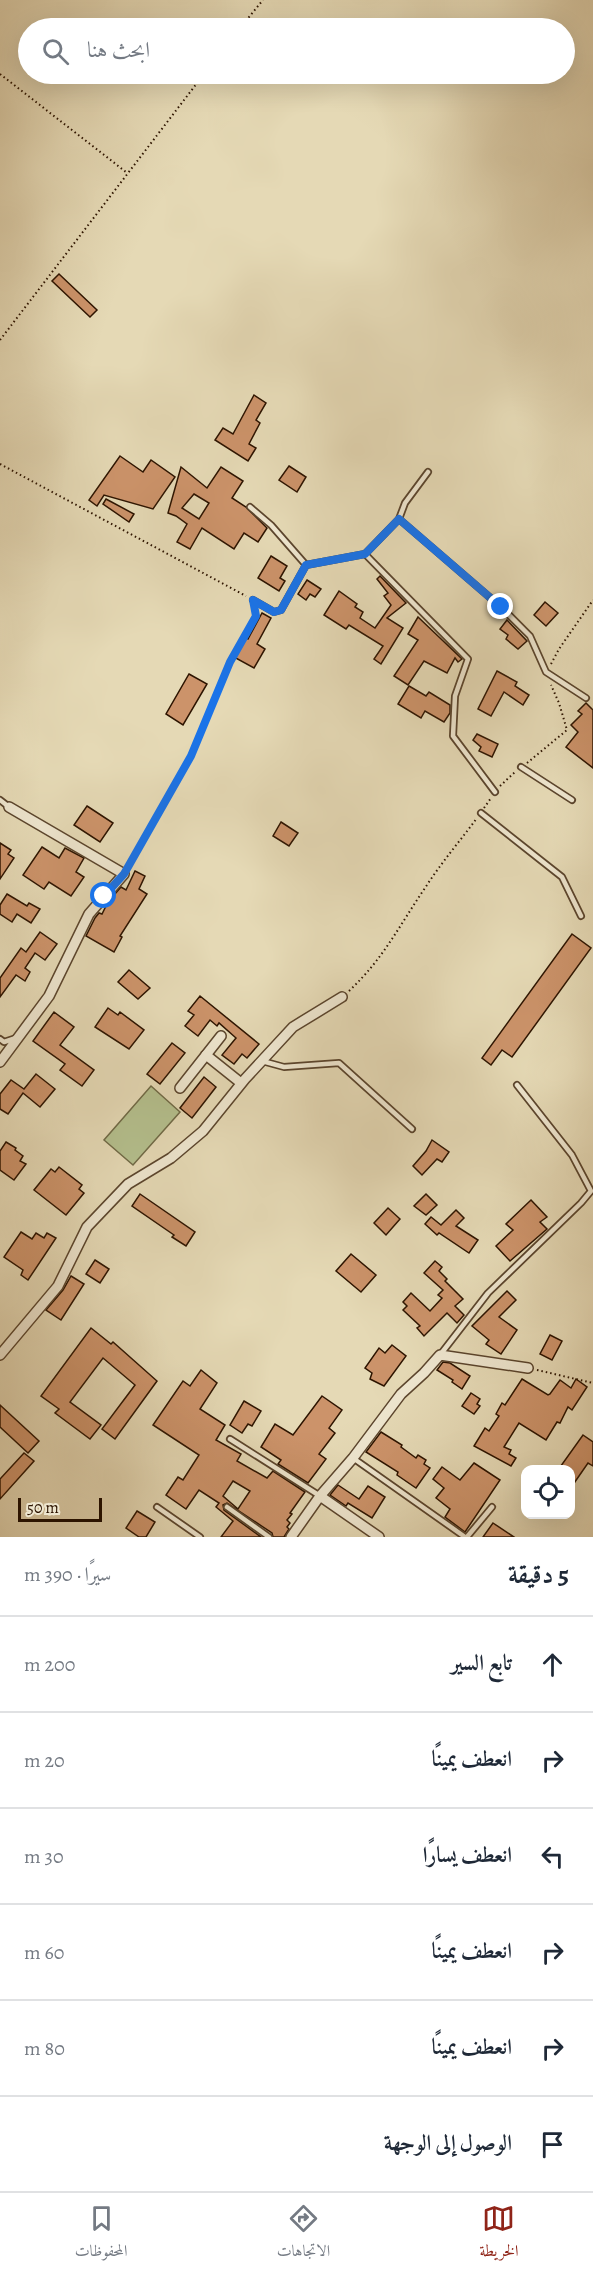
<!DOCTYPE html>
<html lang="ar">
<head>
<meta charset="utf-8">
<style>
	:root { --surface:#fff; --page:#f2f2f3; --text:#1f2937; --muted:#747a83; --line:#e0e1e3; --accent:#8f2418 }
	body { margin:0; font-family:Alegreya,Amiri,serif; background:var(--page); color:var(--text); direction:rtl }
	.controls { position:absolute; right:18px; bottom:18px; display:grid; overflow:hidden; border-radius:12px; box-shadow:0 6px 24px #0002 }
	.controls button { width:54px; height:54px; display:grid; place-items:center; padding:0; border:0; border-bottom:2px solid var(--line); background:var(--surface); color:var(--text); font:30px sans-serif }
	.scale { position:absolute; left:18px; bottom:15px; width:84px; box-sizing:border-box; padding-left:6px; border:3px solid #2d1400; border-top:0; font-size:16px; line-height:21px; white-space:nowrap; color:#2d1400; -webkit-text-stroke:4px #eee6cf; paint-order:stroke }
	.stop { position:absolute; width:18px; height:18px; margin:-14px; border:4px solid #1a73e8; border-radius:50%; background:#fff }
	.stop.end { background:#1a73e8; border-color:#fff; box-shadow:0 2px 6px #0008 }
	.list { margin:0; padding:0; list-style:none }
	h2 { display:flex; justify-content:space-between; align-items:center; height:78px; margin:0; padding:0 24px; font-size:26px }
	h2 small { font-size:20px; font-weight:400; color:var(--muted) }
	.list li { display:grid; grid-template-columns:39px 1fr auto; gap:18px; align-items:center; box-sizing:border-box; height:96px; padding:0 24px; border-top:2px solid var(--line) }
	.list b { display:block; font-size:22px; white-space:nowrap }
	.list em { font-size:20px; font-style:normal; color:var(--muted) }
	.icon { flex:none; width:33px; height:33px; fill:none; stroke:currentColor; stroke-width:2; stroke-linecap:round; stroke-linejoin:round }
	.map { position:relative; flex:none; width:593px; height:1537px; overflow:hidden; direction:ltr }
	.search { position:absolute; background:var(--surface); box-shadow:0 6px 24px #0002; left:18px; right:18px; top:18px; height:66px; display:flex; align-items:center; gap:15px; box-sizing:border-box; padding:0 21px; border-radius:33px; color:var(--muted); font-size:22px }
	.sheet { height:654px; background:var(--surface) }
	nav { display:flex; justify-content:space-around; align-items:center; box-sizing:border-box; height:84px; border-top:2px solid var(--line); background:var(--surface); font-size:16px; color:var(--muted) }
	nav a { display:grid; justify-items:center; gap:3px }
	nav .on { color:var(--accent) }
	.map>svg:first-child { display:block }
	.green { fill:#b4bf8d; stroke:#706a46; stroke-width:1.5 }
	.building { fill:#cc936a; stroke:#2d1400; stroke-width:1.5; fill-rule:evenodd }
	.lines { fill:none; stroke-linecap:round; stroke-linejoin:round }
	.service-casing { stroke:#5b452d; stroke-width:8 }
	.minor-casing { stroke:#5b452d; stroke-width:12 }
	.path { stroke:#2d1400; stroke-width:2; stroke-dasharray:1.5 3; stroke-linecap:butt }
	.service { stroke:#eee6cf; stroke-width:4.5 }
	.minor { stroke:#eee6cf; stroke-width:9 }
	.route { stroke:#1a73e8; stroke-width:8 }
</style>
</head>
<body>
<div class="map">
<svg width="593" height="1537" viewBox="0 0 593 1537">
	<rect width="100%" height="100%" fill="#e5d9b5"/>
	<filter id="stains"><feTurbulence type="fractalNoise" baseFrequency=".00333" numOctaves="4"/><feColorMatrix values="0 0 0 0 .2 0 0 0 0 .09 0 0 0 0 .02 0 0 0 .5 -.17"/></filter>
	<radialGradient id="worn" r=".72"><stop offset=".6" stop-color="#630" stop-opacity="0"/><stop offset="1" stop-color="#630" stop-opacity=".3"/></radialGradient>
	<polygon class="green" points="151,1086 180,1112 133,1165 104,1140"/>
	<g class="building">
		<polygon points="59,274 97,310 90,317 52,281"/>
		<polygon points="254,395 266,403 256,420 260,423 249,444 256,448 248,461 215,440 223,428 233,434"/>
		<polygon points="120,456 143,472 151,460 175,477 153,509 104,495 97,506 89,500"/>
		<polygon points="289,466 306,477 297,492 279,480"/>
		<path d="M181,467L207,488L221,467L243,481L232,498L246,507L267,528L258,542L244,533L234,549L202,528L190,549L177,542L187,524L176,516L168,513ZM194,494L209,503L199,519L182,508Z"/>
		<polygon points="106,499 134,514 129,522 103,504"/>
		<polygon points="271,556 287,566 280,578 285,581 279,591 258,578"/>
		<polygon points="380,576 406,603 387,618 403,628 381,664 374,659 383,646 349,625 346,629 324,615 339,591 357,604 355,607 363,612 360,618 375,628 391,605 384,596 388,593 377,579"/>
		<polygon points="307,580 321,589 315,597 310,594 306,600 298,594"/>
		<polygon points="545,602 558,613 546,626 534,615"/>
		<polygon points="262,613 271,618 257,644 265,649 254,668 232,656 243,636 248,639"/>
		<polygon points="418,617 462,659 458,662 455,658 447,673 424,661 408,685 394,676 418,640 408,634"/>
		<polygon points="507,620 527,641 518,649 506,639 508,635 500,629"/>
		<polygon points="497,671 517,682 515,686 529,695 523,705 504,692 491,716 478,709"/>
		<polygon points="189,674 207,684 183,725 166,714"/>
		<polygon points="409,686 426,696 429,692 450,705 450,713 444,722 425,711 421,718 398,704"/>
		<polygon points="586,703 593,710 593,768 566,747 578,732 571,725 582,714 578,711"/>
		<polygon points="477,734 498,744 492,757 479,751 481,747 473,740"/>
		<polygon points="87,806 113,823 100,842 74,825"/>
		<polygon points="281,822 298,833 289,846 273,836"/>
		<polygon points="0,843 11,850 8,854 14,858 0,879"/>
		<polygon points="42,847 59,858 65,848 84,858 76,872 84,877 71,896 49,882 44,889 23,875"/>
		<polygon points="135,871 145,876 139,889 147,894 120,936 122,937 114,952 86,936 95,918 99,913 102,914 108,902 121,887 126,890"/>
		<polygon points="7,894 27,906 29,903 40,909 31,923 17,914 12,922 0,914 0,905"/>
		<polygon points="40,932 57,944 45,960 35,953 25,968 30,972 25,981 16,975 0,997 0,978 21,948 26,952"/>
		<polygon points="572,934 591,948 512,1057 502,1050 491,1065 482,1058"/>
		<polygon points="129,970 150,988 138,999 118,982"/>
		<polygon points="200,996 259,1044 247,1058 242,1054 234,1064 222,1055 236,1038 219,1023 217,1026 210,1020 198,1036 185,1026 194,1015 188,1011"/>
		<polygon points="108,1008 118,1015 120,1012 144,1030 129,1049 95,1027"/>
		<polygon points="54,1012 74,1027 60,1045 94,1070 82,1086 60,1070 65,1064 33,1041"/>
		<polygon points="172,1043 185,1053 160,1084 147,1074"/>
		<polygon points="36,1074 55,1089 40,1107 23,1093 8,1114 0,1109 0,1094 11,1080 24,1089"/>
		<polygon points="204,1077 216,1087 192,1118 180,1108"/>
		<polygon points="432,1140 449,1152 442,1162 437,1159 422,1175 413,1166 426,1151"/>
		<polygon points="6,1142 16,1148 15,1150 23,1156 20,1161 26,1164 14,1180 0,1170 0,1151"/>
		<polygon points="59,1167 82,1185 79,1189 84,1193 66,1215 34,1190 51,1169 55,1172"/>
		<polygon points="140,1194 195,1232 186,1246 172,1237 174,1235 132,1206"/>
		<polygon points="426,1194 437,1205 426,1215 414,1206"/>
		<polygon points="531,1200 547,1217 540,1222 547,1229 510,1261 496,1246 513,1230 506,1224"/>
		<polygon points="388,1208 400,1219 386,1235 374,1223"/>
		<polygon points="456,1210 464,1218 456,1226 478,1240 469,1253 439,1233 437,1235 425,1224 431,1217 441,1225"/>
		<polygon points="21,1232 32,1239 36,1233 44,1238 47,1233 56,1238 28,1280 21,1275 23,1270 4,1257"/>
		<polygon points="351,1254 376,1275 361,1292 336,1271"/>
		<polygon points="95,1260 109,1269 100,1283 86,1274"/>
		<polygon points="435,1261 442,1267 439,1271 447,1279 445,1281 463,1299 455,1306 464,1315 457,1323 447,1313 424,1336 417,1328 420,1326 403,1310 407,1306 403,1302 411,1293 430,1311 442,1298 438,1295 443,1290 424,1273"/>
		<polygon points="71,1276 84,1284 61,1320 46,1310 63,1290"/>
		<polygon points="507,1291 516,1300 499,1317 517,1330 501,1354 486,1344 489,1340 472,1326"/>
		<polygon points="91,1328 111,1344 113,1342 157,1381 115,1439 102,1429 135,1385 103,1358 70,1402 101,1425 90,1439 55,1413 59,1409 41,1396"/>
		<polygon points="550,1335 562,1341 552,1360 540,1354"/>
		<polygon points="392,1345 406,1356 384,1386 370,1379 372,1373 365,1368 379,1348 385,1353"/>
		<polygon points="443,1362 450,1363 470,1376 462,1389 452,1382 453,1380 437,1370"/>
		<path d="M201,1370L217,1383L200,1409L225,1425L216,1440L241,1454L237,1461L267,1478L273,1471L305,1492L290,1513L292,1514L287,1520L290,1523L287,1527L289,1529L284,1537H273L272,1533L227,1503L223,1505L224,1510L261,1537H221L233,1521L216,1507L219,1503L199,1490L186,1509L166,1495L178,1477L183,1480L199,1455L153,1425L183,1381L190,1386ZM233,1481L250,1491L238,1509L223,1496Z"/>
		<polygon points="522,1379 548,1395 550,1394 560,1380 571,1388 576,1379 587,1387 572,1410 568,1407 560,1423 557,1422 546,1440 519,1423 504,1447 511,1450 509,1454 516,1458 511,1466 474,1446 485,1428 489,1431 499,1416 496,1414 502,1403 505,1405"/>
		<polygon points="471,1393 480,1399 477,1404 480,1406 474,1414 462,1406"/>
		<polygon points="322,1396 342,1410 329,1428 335,1433 319,1454 326,1459 308,1483 278,1464 281,1460 261,1447 275,1424 293,1435"/>
		<polygon points="244,1401 261,1411 252,1426 248,1424 242,1433 230,1425"/>
		<polygon points="0,1405 39,1441 28,1453 0,1427"/>
		<polygon points="381,1432 402,1445 401,1447 416,1458 418,1455 426,1460 424,1464 430,1468 416,1488 397,1475 398,1472 366,1452"/>
		<polygon points="583,1435 593,1442 593,1466 588,1463 570,1489 570,1470 558,1470"/>
		<polygon points="24,1453 34,1461 0,1499 0,1479"/>
		<polygon points="474,1463 500,1480 465,1532 445,1517 450,1509 436,1498 444,1488 433,1479 442,1467 460,1480"/>
		<polygon points="338,1485 359,1499 368,1486 385,1497 372,1518 348,1503 346,1506 330,1495"/>
		<polygon points="137,1511 155,1522 146,1537 139,1537 126,1528"/>
		<polygon points="493,1523 514,1537 483,1537"/>
	</g>
	<g class="lines">
		<g class="service-casing">
			<g id="service">
				<polyline points="250,507 271,525 306,565"/>
				<polyline points="399,519 501,607 530,636 546,672 586,698"/>
				<polyline points="365,554 468,659 455,696 453,736 495,792"/>
				<polyline points="306,565 365,554 399,519 405,503 428,472"/>
				<polyline points="253,600 274,612 281,610 306,565"/>
				<polyline points="521,767 572,800"/>
				<polyline points="0,800 9,807"/>
				<polyline points="481,813 562,877 581,916"/>
				<polyline points="0,1039 4,1042 16,1038"/>
				<polyline points="262,1061 284,1067 339,1063 412,1129"/>
				<polyline points="440,1355 488,1293 581,1203 591,1191 572,1155 517,1085"/>
				<polyline points="230,1439 320,1496"/>
				<polyline points="353,1458 465,1537"/>
				<polyline points="157,1507 200,1537"/>
				<polyline points="227,1507 269,1537"/>
				<polyline points="467,1537 492,1507"/>
			</g>
		</g>
		<g class="minor-casing">
			<g id="minor">
				<polyline points="206,1055 241,1083"/>
				<polyline points="0,1062 49,996 89,914 124,874 9,807"/>
				<polyline points="180,1088 221,1036"/>
				<polyline points="0,1355 58,1286 87,1227 128,1184 171,1158 203,1131 245,1079 293,1027 342,997"/>
				<polyline points="320,1496 379,1537"/>
				<polyline points="291,1537 320,1496 353,1458 401,1394 424,1373 440,1355 528,1368"/>
			</g>
		</g>
		<g class="path">
			<polyline points="240,28 263,0"/>
			<polyline points="0,74 126,172"/>
			<polyline points="0,340 204,74"/>
			<polyline points="0,464 246,596"/>
			<polyline points="551,664 559,649 593,600"/>
			<polyline points="527,763 567,730 559,703 551,685"/>
			<polyline points="500,786 515,772"/>
			<polyline points="484,808 491,798"/>
			<polyline points="128,866 191,756 230,662 256,616 254,609"/>
			<path d="M349,991C384,958 399,926 425,888C441,863 460,841 477,818"/>
			<polyline points="537,1370 593,1383"/>
		</g>
		<use href="#service" class="service"/>
		<use href="#minor" class="minor"/>
	</g>
	<g class="lines">
		<polyline class="route" points="104,896 124,874 191,756 230,662 256,616 253,600 274,612 281,610 306,565 365,554 399,519 501,607"/>
	</g>
	<rect width="100%" height="100%" filter="url(#stains)"/>
	<rect width="100%" height="100%" fill="url(#worn)"/>
</svg>
<div class="controls">
<button><svg class="icon" aria-label="locate" viewBox="0 0 24 24"><circle cx="12" cy="12" r="6"/><path d="M12 2v4M12 18v4M2 12h4M18 12h4"/></svg></button>
</div>
<div class="scale">50 m</div>
<div class="stop" style="left:104px;top:896px"></div>
<div class="stop end" style="left:501px;top:607px"></div>
<div class="search"><svg class="icon" aria-label="search" viewBox="0 0 24 24"><circle cx="10" cy="10" r="6"/><path d="M15 15l6 6"/></svg>ابحث هنا</div>
</div>
<section class="sheet">
<h2>5 دقيقة<small>سيرًا · 390 m</small></h2>
<ul class="list">
<li><svg class="icon" aria-label="ahead" viewBox="0 0 24 24"><path d="M12 20V5M6 11l6-6 6 6"/></svg><div><b>تابع السير</b></div><em>200 m</em></li>
<li><svg class="icon" aria-label="right" viewBox="0 0 24 24"><path d="M7 20v-9h11M14 6l5 5-5 5"/></svg><div><b>انعطف يمينًا</b></div><em>20 m</em></li>
<li><svg class="icon" aria-label="left" viewBox="0 0 24 24"><path d="M17 20v-9H6M10 6l-5 5 5 5"/></svg><div><b>انعطف يسارًا</b></div><em>30 m</em></li>
<li><svg class="icon" aria-label="right" viewBox="0 0 24 24"><path d="M7 20v-9h11M14 6l5 5-5 5"/></svg><div><b>انعطف يمينًا</b></div><em>60 m</em></li>
<li><svg class="icon" aria-label="right" viewBox="0 0 24 24"><path d="M7 20v-9h11M14 6l5 5-5 5"/></svg><div><b>انعطف يمينًا</b></div><em>80 m</em></li>
<li><svg class="icon" aria-label="arrive" viewBox="0 0 24 24"><path d="M6 21V4h12l-3 4 3 4H6"/></svg><div><b>الوصول إلى الوجهة</b></div></li>
</ul>
</section>
<nav>
<a class="on"><svg class="icon" aria-label="map" viewBox="0 0 24 24"><path d="M3 6l6-2 6 2 6-2v14l-6 2-6-2-6 2zM9 4v14M15 6v14"/></svg>الخريطة</a>
<a><svg class="icon" aria-label="directions" viewBox="0 0 24 24"><path d="M12 3l9 9-9 9-9-9zM9 14v-3h6M13 9l2 2-2 2"/></svg>الاتجاهات</a>
<a><svg class="icon" aria-label="saved" viewBox="0 0 24 24"><path d="M7 4h10v16l-5-4-5 4z"/></svg>المحفوظات</a>
</nav>
</body>
</html>
